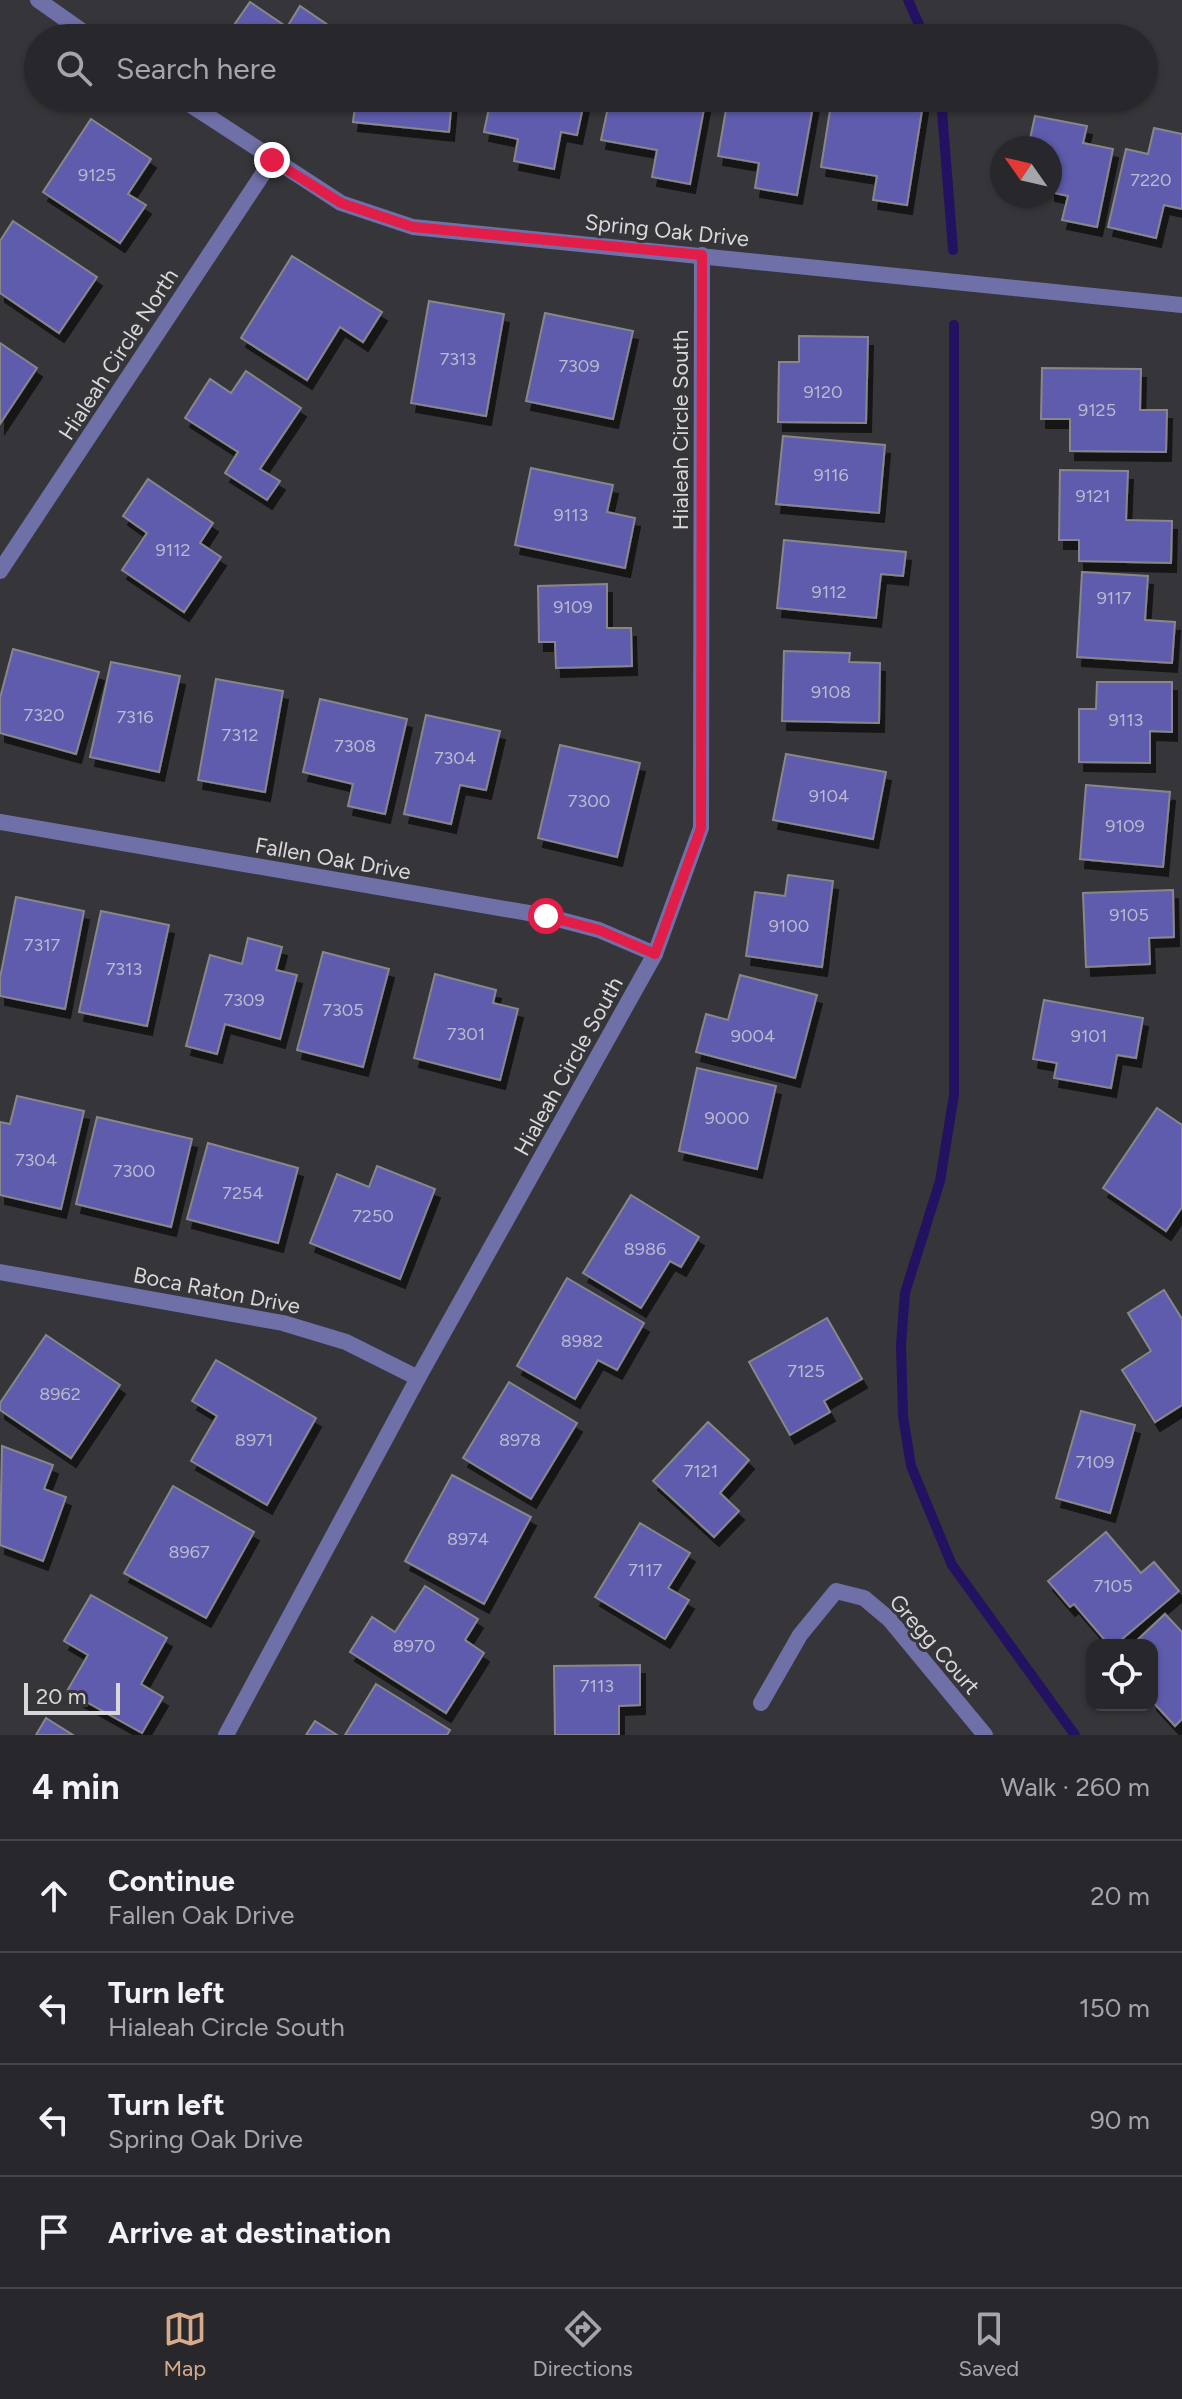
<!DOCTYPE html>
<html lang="en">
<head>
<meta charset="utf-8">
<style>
	:root { --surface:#28282c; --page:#343438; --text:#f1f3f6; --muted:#a5a6a9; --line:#444448; --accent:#d6ab8b }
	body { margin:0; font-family:Figtree,sans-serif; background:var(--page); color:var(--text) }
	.controls { position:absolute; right:24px; bottom:24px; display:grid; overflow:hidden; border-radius:16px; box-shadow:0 2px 6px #0004 }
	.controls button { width:72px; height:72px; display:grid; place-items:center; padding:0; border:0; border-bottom:2px solid var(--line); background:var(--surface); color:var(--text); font:40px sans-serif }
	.compass { position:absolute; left:990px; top:136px; width:72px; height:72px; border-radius:50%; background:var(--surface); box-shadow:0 2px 6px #0004; rotate:304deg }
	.scale { position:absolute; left:24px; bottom:20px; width:96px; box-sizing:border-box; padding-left:8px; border:4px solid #d8d8da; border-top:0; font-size:22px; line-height:28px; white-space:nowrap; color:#d8d8da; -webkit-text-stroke:6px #36363a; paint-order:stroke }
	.stop { position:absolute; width:24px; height:24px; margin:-18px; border:6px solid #e11d48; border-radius:50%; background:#fff }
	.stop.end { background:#e11d48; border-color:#fff; box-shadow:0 2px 8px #0008 }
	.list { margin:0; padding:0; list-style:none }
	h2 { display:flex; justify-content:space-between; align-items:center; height:104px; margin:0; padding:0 32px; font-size:34px }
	h2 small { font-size:26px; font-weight:400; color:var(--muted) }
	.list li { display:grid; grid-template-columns:52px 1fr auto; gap:24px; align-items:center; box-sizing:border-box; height:112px; padding:0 32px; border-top:2px solid var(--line) }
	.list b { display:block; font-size:30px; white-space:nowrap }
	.list p { margin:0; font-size:26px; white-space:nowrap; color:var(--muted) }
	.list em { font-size:26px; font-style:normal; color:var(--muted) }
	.icon { flex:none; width:44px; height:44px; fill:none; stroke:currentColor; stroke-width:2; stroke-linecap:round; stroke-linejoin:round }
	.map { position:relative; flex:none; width:1182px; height:1735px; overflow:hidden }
	.search { position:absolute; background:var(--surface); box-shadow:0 2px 6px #0004; left:24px; right:24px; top:24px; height:88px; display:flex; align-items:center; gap:20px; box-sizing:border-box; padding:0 28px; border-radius:44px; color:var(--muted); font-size:30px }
	.sheet { height:552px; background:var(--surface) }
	nav { display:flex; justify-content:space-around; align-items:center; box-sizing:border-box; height:112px; border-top:2px solid var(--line); background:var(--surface); font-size:22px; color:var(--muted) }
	nav a { display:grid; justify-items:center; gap:4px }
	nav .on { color:var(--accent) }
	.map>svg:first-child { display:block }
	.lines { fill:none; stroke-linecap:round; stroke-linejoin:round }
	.stream { stroke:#231261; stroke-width:10 }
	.building { fill:#5f5bae; stroke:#87878b; stroke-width:2; filter:url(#shadow) }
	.minor { stroke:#7070a8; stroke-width:16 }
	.route { stroke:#e11d48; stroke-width:10 }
	.labels { text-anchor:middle; stroke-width:6; stroke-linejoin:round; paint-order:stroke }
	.number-label { font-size:18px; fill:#bab9cf }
	.street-label { font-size:22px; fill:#d8d8da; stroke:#36363a }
</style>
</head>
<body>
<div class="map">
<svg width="1182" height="1735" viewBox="0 0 1182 1735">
	<defs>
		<filter id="shadow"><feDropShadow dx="5" dy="9" stdDeviation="0" flood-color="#0009"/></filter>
	</defs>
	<rect width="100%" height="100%" fill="#36363a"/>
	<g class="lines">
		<g class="stream">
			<polyline points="908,0 925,38"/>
			<polyline points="941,98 953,250"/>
			<polyline points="954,325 954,1095 940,1181 905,1293 901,1345 903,1416 911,1466 952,1565 1075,1735"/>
		</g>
	</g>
	<g class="building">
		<polygon points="250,2 287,27 300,6 347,38 225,38"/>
		<polygon points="356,98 452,98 449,132 353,122"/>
		<polygon points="491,98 585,98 577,135 561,132 554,169 514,161 518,139 484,132"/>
		<polygon points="610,98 706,98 690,184 652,177 657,150 601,140"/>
		<polygon points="728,98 814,101 797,195 755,188 759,163 718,156"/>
		<polygon points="832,98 924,98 907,205 873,200 877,176 821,167"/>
		<polygon points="1035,116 1087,126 1083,143 1113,149 1097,227 1062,220 1068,196 1050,192 1050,148 1028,148"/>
		<polygon points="91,119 151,159 128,194 146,205 120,243 43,192"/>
		<polygon points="1154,128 1182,134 1182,209 1164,205 1156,238 1108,227 1126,149 1148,154"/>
		<polygon points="13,221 97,277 59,333 0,293 0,241"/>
		<polygon points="292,256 382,312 363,342 340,327 307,380 241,338"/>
		<polygon points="429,301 504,314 486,416 411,403"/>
		<polygon points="545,313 633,331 613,419 526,401"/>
		<polygon points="799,336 868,337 866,423 778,422 779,362 799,362"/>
		<polygon points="0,343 37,368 0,424"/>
		<polygon points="1042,368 1141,369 1140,410 1167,410 1166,452 1070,451 1070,419 1041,419"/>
		<polygon points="246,371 301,408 260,469 280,481 267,500 225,473 238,452 185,418 210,379 231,393"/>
		<polygon points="783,436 885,445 879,513 776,504"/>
		<polygon points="531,468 613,485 607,512 635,518 625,568 515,545"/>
		<polygon points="1060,470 1128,471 1126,520 1172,521 1171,563 1079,561 1079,540 1059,540"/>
		<polygon points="148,479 213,523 200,543 221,557 184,612 122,570 147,533 123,516"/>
		<polygon points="784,540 906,552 903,576 881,574 876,618 777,608"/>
		<polygon points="1082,572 1148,576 1145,620 1175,622 1172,663 1077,657"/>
		<polygon points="607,584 607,628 631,628 632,666 556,668 555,642 539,642 538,586"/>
		<polygon points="13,649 99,672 76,754 0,733 0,698"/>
		<polygon points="784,651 850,653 849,662 880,663 879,723 782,721"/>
		<polygon points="111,662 180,676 159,772 90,757"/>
		<polygon points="216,679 283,691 265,792 198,780"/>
		<polygon points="1097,682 1172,682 1172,732 1150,731 1150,763 1079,762 1079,709 1096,709"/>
		<polygon points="320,699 407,719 385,814 348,806 353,784 303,772"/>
		<polygon points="426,715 500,731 486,790 460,785 451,824 404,814"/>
		<polygon points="560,745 640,763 617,857 538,838"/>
		<polygon points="786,754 886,772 873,839 773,820"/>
		<polygon points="1086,785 1170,792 1163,867 1080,859"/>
		<polygon points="788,875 833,881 822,967 746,956 755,892 785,896"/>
		<polygon points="1173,890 1174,937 1149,938 1150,964 1086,967 1083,893"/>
		<polygon points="16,897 84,911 65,1009 0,996 0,978"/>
		<polygon points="101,911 169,925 147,1026 79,1012"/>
		<polygon points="248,938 282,947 276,970 297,975 280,1039 225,1024 217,1054 186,1046 210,955 242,964"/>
		<polygon points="323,952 389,969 363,1067 297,1050"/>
		<polygon points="435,974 496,990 493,1003 518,1009 500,1080 414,1058"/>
		<polygon points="740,975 817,995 795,1078 696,1052 706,1014 728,1020"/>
		<polygon points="1044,1000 1143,1018 1136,1058 1117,1055 1111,1088 1054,1078 1057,1063 1033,1059"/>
		<polygon points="697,1068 776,1086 757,1169 679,1151"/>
		<polygon points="17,1096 84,1111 61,1209 0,1195 0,1122 10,1124"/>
		<polygon points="1157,1108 1182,1125 1182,1207 1166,1231 1103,1188"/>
		<polygon points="97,1117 192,1139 171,1227 76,1204"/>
		<polygon points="208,1143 298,1168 278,1243 187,1219"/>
		<polygon points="377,1166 435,1189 400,1279 310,1243 337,1174 369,1187"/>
		<polygon points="631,1195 699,1237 681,1267 670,1261 641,1308 583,1273"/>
		<polygon points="567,1278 644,1323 617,1370 598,1360 575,1399 517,1366"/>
		<polygon points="1164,1290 1182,1319 1182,1405 1155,1422 1122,1370 1151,1351 1128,1313"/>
		<polygon points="827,1318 862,1379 824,1401 830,1412 790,1435 749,1362"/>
		<polygon points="46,1335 120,1385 71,1458 0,1410 0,1403"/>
		<polygon points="216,1360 316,1418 267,1505 191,1461 217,1416 192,1401"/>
		<polygon points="509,1382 577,1423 531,1499 463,1458"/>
		<polygon points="1081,1411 1135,1425 1110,1513 1056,1498"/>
		<polygon points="708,1422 749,1460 720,1493 739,1511 714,1537 653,1481"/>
		<polygon points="2,1446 53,1465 44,1489 66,1497 43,1561 0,1545"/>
		<polygon points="452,1475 531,1517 484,1604 405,1561"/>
		<polygon points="173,1486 254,1532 206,1618 124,1573"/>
		<polygon points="640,1523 690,1553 668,1588 689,1600 665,1639 595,1597"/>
		<polygon points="1106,1532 1141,1573 1154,1562 1179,1591 1115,1645 1109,1645 1074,1604 1070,1607 1048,1581"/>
		<polygon points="425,1586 478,1619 465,1640 484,1653 446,1713 350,1652 372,1617 395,1632"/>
		<polygon points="91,1595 167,1638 141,1684 163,1697 142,1733 67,1691 88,1655 64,1641"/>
		<polygon points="1165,1614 1182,1632 1182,1719 1175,1726 1152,1701 1152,1645 1132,1645"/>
		<polygon points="640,1665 640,1705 619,1706 619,1735 555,1735 554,1666"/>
		<polygon points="376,1684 450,1730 447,1735 345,1735"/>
		<polygon points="46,1718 73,1735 36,1735"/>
		<polygon points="315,1721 337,1735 306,1735"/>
	</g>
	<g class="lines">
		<g class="minor">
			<polyline points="38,0 92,38"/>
			<polyline points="180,98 341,203 413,227 1182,305"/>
			<polyline points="0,571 272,160"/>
			<polyline points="0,822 546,916 599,930 655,954"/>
			<polyline points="0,1272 283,1323 346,1342 418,1378"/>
			<polyline points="761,1703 800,1635 836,1591 864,1598 889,1619 985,1735"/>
			<polyline points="226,1735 418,1378 655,954 701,828 702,255"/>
		</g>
	</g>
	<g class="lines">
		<polyline class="route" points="272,160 341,203 413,227 702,255 701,828 655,954 599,930 546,916"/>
	</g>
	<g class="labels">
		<g class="number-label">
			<text x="97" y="181">9125</text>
			<text x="1151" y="186">7220</text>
			<text x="458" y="365">7313</text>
			<text x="579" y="372">7309</text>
			<text x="823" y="398">9120</text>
			<text x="1097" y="416">9125</text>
			<text x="831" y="481">9116</text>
			<text x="1093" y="502">9121</text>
			<text x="571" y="521">9113</text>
			<text x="173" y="556">9112</text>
			<text x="829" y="598">9112</text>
			<text x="1114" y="604">9117</text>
			<text x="573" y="613">9109</text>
			<text x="831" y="698">9108</text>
			<text x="44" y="721">7320</text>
			<text x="135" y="723">7316</text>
			<text x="1126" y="726">9113</text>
			<text x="240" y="741">7312</text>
			<text x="355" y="752">7308</text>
			<text x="455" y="764">7304</text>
			<text x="829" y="802">9104</text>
			<text x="589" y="807">7300</text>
			<text x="1125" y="832">9109</text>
			<text x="1129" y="921">9105</text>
			<text x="789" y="932">9100</text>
			<text x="42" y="951">7317</text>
			<text x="124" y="975">7313</text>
			<text x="244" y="1006">7309</text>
			<text x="343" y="1016">7305</text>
			<text x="466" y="1040">7301</text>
			<text x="753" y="1042">9004</text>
			<text x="1089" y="1042">9101</text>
			<text x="727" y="1124">9000</text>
			<text x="36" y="1166">7304</text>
			<text x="134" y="1177">7300</text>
			<text x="243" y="1199">7254</text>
			<text x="373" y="1222">7250</text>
			<text x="645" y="1255">8986</text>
			<text x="582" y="1347">8982</text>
			<text x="806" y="1377">7125</text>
			<text x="60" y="1400">8962</text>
			<text x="254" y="1446">8971</text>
			<text x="520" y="1446">8978</text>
			<text x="1095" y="1468">7109</text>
			<text x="701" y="1477">7121</text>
			<text x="468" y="1545">8974</text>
			<text x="189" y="1558">8967</text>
			<text x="645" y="1576">7117</text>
			<text x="1113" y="1592">7105</text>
			<text x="414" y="1652">8970</text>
			<text x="597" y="1692">7113</text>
		</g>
		<g class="street-label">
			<text transform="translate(667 230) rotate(6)" y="8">Spring Oak Drive</text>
			<text transform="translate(118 354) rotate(-57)" y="8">Hialeah Circle North</text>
			<text transform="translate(680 430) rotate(-90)" y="8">Hialeah Circle South</text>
			<text transform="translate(333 858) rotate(10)" y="8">Fallen Oak Drive</text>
			<text transform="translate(568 1066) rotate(-61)" y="8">Hialeah Circle South</text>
			<text transform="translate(217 1290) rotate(11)" y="8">Boca Raton Drive</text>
			<text transform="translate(935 1644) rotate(49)" y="8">Gregg Court</text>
		</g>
	</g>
</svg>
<div class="controls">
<button><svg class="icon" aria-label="locate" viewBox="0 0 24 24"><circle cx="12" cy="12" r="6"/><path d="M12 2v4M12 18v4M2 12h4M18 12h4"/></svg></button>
</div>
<svg class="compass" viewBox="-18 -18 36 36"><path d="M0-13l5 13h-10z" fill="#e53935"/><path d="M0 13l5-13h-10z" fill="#a5a6a9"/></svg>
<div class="scale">20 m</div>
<div class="stop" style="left:546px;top:916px"></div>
<div class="stop end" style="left:272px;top:160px"></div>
<div class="search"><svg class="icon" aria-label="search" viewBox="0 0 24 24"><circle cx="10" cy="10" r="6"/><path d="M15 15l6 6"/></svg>Search here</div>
</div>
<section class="sheet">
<h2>4 min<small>Walk · 260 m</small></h2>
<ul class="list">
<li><svg class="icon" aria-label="ahead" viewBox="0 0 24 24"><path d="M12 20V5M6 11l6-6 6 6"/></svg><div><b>Continue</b><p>Fallen Oak Drive</p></div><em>20 m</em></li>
<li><svg class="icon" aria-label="left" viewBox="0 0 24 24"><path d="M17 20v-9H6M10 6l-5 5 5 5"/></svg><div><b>Turn left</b><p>Hialeah Circle South</p></div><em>150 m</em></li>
<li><svg class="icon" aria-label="left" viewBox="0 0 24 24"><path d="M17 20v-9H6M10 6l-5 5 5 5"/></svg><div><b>Turn left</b><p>Spring Oak Drive</p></div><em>90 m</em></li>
<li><svg class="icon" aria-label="arrive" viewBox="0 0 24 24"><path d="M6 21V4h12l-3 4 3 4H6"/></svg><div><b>Arrive at destination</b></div></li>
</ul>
</section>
<nav>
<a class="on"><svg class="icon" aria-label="map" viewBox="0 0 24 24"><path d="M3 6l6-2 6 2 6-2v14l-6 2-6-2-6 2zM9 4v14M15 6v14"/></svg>Map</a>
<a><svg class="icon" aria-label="directions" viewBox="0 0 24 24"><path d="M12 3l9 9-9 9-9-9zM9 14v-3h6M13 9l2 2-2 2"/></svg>Directions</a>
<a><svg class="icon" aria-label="saved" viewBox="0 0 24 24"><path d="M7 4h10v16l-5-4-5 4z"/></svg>Saved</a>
</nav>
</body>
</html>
